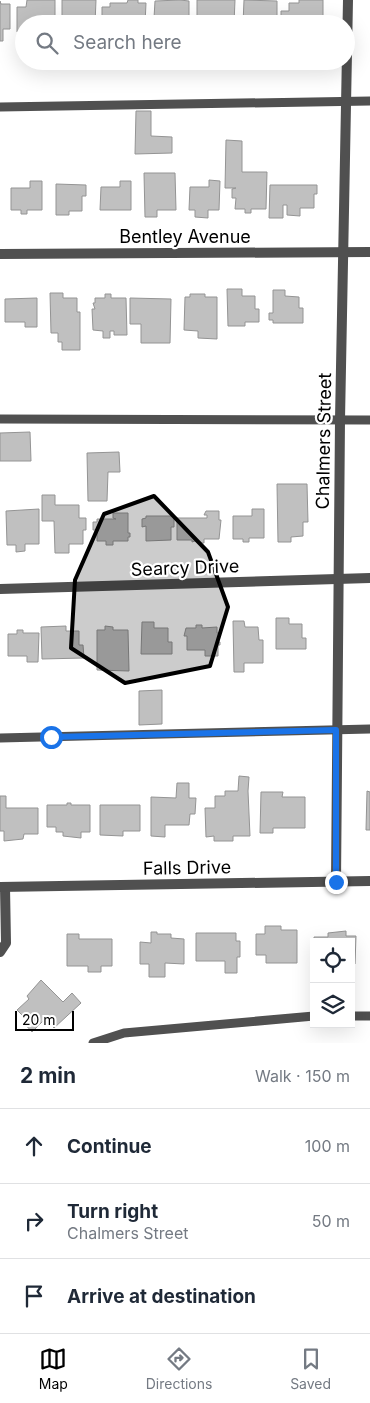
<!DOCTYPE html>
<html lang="en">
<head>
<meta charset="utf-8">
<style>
	:root { --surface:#fff; --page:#f2f2f3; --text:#1f2937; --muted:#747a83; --line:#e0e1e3; --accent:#000 }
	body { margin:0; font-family:Inter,sans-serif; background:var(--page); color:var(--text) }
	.controls { position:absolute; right:15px; bottom:15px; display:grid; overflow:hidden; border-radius:0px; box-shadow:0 5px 20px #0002 }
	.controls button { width:45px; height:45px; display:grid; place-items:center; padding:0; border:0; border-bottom:1px solid var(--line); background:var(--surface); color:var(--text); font:25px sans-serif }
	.scale { position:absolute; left:15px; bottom:12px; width:59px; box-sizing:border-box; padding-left:5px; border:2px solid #000; border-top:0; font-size:14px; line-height:18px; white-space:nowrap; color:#000; -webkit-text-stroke:4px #fff; paint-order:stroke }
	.stop { position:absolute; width:15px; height:15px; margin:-11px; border:4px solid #1a73e8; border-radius:50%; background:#fff }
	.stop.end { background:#1a73e8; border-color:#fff; box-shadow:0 1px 5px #0008 }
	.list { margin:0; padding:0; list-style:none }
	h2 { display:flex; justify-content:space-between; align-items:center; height:65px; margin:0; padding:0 20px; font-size:21px }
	h2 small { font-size:16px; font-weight:400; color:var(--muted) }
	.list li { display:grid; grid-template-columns:32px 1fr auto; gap:15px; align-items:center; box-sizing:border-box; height:75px; padding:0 20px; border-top:1px solid var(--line) }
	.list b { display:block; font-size:19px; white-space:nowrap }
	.list p { margin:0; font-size:16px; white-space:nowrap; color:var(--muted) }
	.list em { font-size:16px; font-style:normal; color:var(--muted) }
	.icon { flex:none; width:28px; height:28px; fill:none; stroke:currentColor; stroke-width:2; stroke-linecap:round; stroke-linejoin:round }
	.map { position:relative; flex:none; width:370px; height:1043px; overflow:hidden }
	.search { position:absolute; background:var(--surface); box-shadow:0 5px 20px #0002; left:15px; right:15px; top:15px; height:55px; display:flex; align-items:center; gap:12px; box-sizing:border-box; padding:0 18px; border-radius:28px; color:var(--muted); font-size:19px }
	.sheet { height:290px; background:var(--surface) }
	nav { display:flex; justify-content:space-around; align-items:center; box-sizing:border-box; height:70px; border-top:1px solid var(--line); background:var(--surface); font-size:14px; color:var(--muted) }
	nav a { display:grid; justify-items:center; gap:2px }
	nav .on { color:var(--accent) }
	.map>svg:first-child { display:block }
	.building { fill:#c0c0c0; stroke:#949494 }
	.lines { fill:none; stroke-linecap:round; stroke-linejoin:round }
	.service { stroke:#505050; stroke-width:9 }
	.minor { stroke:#505050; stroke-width:10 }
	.tertiary { stroke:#505050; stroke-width:10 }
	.route { stroke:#1a73e8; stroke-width:6 }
	.marked { fill:#000; fill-opacity:0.2; stroke:#000; stroke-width:4; stroke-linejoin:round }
	.labels { text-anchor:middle; stroke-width:4.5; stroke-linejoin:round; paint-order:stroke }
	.street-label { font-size:18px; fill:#000; stroke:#fff }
</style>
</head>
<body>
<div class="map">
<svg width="370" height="1043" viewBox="0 0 370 1043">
	<rect width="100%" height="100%" fill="#fff"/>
	<g class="building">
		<polygon points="27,0 55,0 55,24 24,24 24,32 17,32 17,7 26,7"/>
		<polygon points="62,0 96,0 95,24 62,24"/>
		<polygon points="128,0 138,0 138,3 146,3 145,24 102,24 102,7 110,7 110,3 127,3"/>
		<polygon points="180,0 189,1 189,24 160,24 160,19 154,18 155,1"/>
		<polygon points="197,0 235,0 234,24 197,24"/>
		<polygon points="244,0 277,1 277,24 243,24"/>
		<polygon points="299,0 323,0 323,24 281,23 281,11 289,11 289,3 299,3"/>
		<polygon points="0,1 1,4 10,4 10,29 3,29 3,41 0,41"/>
		<polygon points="136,111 151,111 151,136 172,137 172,153 135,154"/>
		<polygon points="226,140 242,141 242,172 267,172 266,209 251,209 251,213 245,213 245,209 235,209 236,198 232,198 232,189 236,188 225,188"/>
		<polygon points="144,173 175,173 176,210 157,210 157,217 145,217"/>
		<polygon points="209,180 220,181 219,210 208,210 208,218 195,217 195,210 189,210 190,187 209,187"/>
		<polygon points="30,181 42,181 42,210 27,210 27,214 21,214 21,210 11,210 11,188 30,188"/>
		<polygon points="120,181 131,181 131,210 100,210 101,187 120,187"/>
		<polygon points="56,184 86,185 86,196 82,196 82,211 69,211 69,215 56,215"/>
		<polygon points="270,185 317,185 317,194 314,194 314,208 300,208 300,216 287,215 287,205 283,205 283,218 269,218"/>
		<polygon points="227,289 242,289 242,296 255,296 255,309 259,309 259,322 245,322 245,326 228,326"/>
		<polygon points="273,290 285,290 285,296 299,297 299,308 303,308 303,323 273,323 273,320 269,320 269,313 273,313"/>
		<polygon points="50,293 63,293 63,298 77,298 77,312 80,312 80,350 62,350 62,342 58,342 58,333 51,333"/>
		<polygon points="105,294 111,294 111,298 126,298 127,335 114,335 114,331 110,331 110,338 103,338 103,331 93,330 92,309 95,309 93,303 95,303 95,298 105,298"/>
		<polygon points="190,294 205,294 205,297 217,297 217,339 198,338 198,331 184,330 185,297 190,297"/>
		<polygon points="37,298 37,327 25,327 25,322 5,322 5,299"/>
		<polygon points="130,298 171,299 170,343 141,343 141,324 130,324"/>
		<polygon points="30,432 31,461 0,461 0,433"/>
		<polygon points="119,452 120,472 108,472 107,501 88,501 87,453"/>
		<polygon points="277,484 307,484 308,522 303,522 303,536 291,537 291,542 278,542"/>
		<polygon points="42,495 55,495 55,505 79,505 79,518 86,518 86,530 83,530 83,544 69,544 69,553 55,553 54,521 42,521"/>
		<polygon points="39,509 39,544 25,544 25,551 16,552 16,545 7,545 6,511"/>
		<polygon points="252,509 264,509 264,538 249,538 249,542 243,542 243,539 233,539 233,516 252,516"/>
		<polygon points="206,511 219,511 219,520 221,520 219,539 204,539 204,543 198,543 198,540 192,542 192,540 177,540 177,518 207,518 207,515 204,515"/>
		<polygon points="113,513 128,513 128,533 130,533 130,537 128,537 128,541 113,541 113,545 106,545 106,541 97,541 97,530 93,530 93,522 97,522 97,519 116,519 113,518"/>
		<polygon points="146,516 174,516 174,527 171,527 171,540 146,541 146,526 142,527 142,519 146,518"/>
		<polygon points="276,618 289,618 289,624 302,624 302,638 306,638 306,649 276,649"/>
		<polygon points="233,621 244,621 245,627 258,627 259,640 263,640 263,663 244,663 244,672 234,672"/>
		<polygon points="142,622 154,622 154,628 168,628 168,642 172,642 172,654 141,654"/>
		<polygon points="196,625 202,625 202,628 217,627 217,633 219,633 218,642 220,642 220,645 218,645 218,656 205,656 205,650 187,650 187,636 184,636 186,628 196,628"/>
		<polygon points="66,626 66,631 79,631 79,645 83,645 84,658 42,659 41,627"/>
		<polygon points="105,626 113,627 113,630 128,630 129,671 97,670 97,630 105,630"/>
		<polygon points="17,630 23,630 23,633 39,633 38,662 27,662 27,656 8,656 8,634 17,634"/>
		<polygon points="162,690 162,724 139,725 139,691"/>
		<polygon points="239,776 249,777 248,791 250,836 233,836 233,841 214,841 214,836 206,837 205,808 215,808 215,796 225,796 225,791 238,791"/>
		<polygon points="177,783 189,783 189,798 196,798 195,814 190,814 189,825 165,825 165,837 151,836 151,797 176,798"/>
		<polygon points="367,791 370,792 370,830 366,830"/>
		<polygon points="261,792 283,792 282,797 305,797 305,828 273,828 273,833 260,833"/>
		<polygon points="0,796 6,796 6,808 38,808 38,834 24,834 23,839 4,841 4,831 0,831"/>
		<polygon points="67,803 71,803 71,805 90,805 90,832 81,832 81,838 63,836 63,832 56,832 56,827 47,827 47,805 67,805"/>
		<polygon points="100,805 140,805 140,831 123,831 123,836 100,835"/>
		<polygon points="265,926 281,926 281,930 297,930 297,963 266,963 266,955 256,955 256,934 265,934"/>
		<polygon points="346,931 346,936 356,936 355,964 351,964 351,942 314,942 314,937 328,937 328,933"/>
		<polygon points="151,932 157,932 157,934 171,934 171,938 184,939 184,964 165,963 165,977 149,977 149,964 140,964 140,942 151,943"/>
		<polygon points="196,933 236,933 236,941 240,941 240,957 237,957 237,973 225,973 225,961 196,961"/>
		<polygon points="67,934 79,934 79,939 112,939 112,966 101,966 101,972 88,972 88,966 67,966"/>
		<polygon points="41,980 63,1002 72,993 81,1003 54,1028 45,1019 32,1032 23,1022 26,1019 17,1010 29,999 27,996"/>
	</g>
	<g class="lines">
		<g class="service">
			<polyline points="0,107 370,101"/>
			<polyline points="0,419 370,420"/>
			<polyline points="0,738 370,729"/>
			<polyline points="351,1016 370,1016"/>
			<polyline points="93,1043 124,1033 314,1016"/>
		</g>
		<g class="minor">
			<polyline points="0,254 370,252"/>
			<polyline points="0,589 370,578"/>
			<polyline points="336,882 340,420 348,0"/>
			<polyline points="0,952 6,943 5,887"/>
		</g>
		<polyline class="tertiary" points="0,887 370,881"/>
	</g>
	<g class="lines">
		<polyline class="route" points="51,737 336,730 336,882"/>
	</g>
	<path class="marked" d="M154,496L208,552L228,607L210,666L125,683L71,648L75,580L104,514Z"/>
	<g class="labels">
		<g class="street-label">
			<text x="185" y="243">Bentley Avenue</text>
			<text transform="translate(324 441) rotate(-89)" y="6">Chalmers Street</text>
			<text transform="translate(185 568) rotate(-2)" y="6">Searcy Drive</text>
			<text transform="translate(187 868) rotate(-1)" y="6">Falls Drive</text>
		</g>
	</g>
</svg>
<div class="controls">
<button><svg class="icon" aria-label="locate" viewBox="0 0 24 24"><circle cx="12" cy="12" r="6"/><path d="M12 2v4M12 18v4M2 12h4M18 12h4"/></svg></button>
<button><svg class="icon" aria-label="layers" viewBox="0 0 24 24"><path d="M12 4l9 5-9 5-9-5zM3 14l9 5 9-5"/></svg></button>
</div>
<div class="scale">20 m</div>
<div class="stop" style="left:51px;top:737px"></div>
<div class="stop end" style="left:336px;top:882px"></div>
<div class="search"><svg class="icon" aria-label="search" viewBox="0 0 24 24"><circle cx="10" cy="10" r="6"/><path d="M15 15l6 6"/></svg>Search here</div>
</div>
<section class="sheet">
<h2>2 min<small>Walk · 150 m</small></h2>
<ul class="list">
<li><svg class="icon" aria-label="ahead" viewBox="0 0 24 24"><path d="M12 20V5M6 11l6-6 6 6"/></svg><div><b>Continue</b></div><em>100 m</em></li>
<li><svg class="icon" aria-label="right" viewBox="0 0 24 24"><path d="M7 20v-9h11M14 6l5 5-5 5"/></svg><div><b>Turn right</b><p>Chalmers Street</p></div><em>50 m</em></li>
<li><svg class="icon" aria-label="arrive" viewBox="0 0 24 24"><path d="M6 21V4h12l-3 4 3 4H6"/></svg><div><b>Arrive at destination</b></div></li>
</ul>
</section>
<nav>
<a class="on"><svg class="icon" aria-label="map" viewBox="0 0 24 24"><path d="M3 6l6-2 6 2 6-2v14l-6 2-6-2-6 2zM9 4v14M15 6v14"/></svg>Map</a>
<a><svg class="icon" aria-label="directions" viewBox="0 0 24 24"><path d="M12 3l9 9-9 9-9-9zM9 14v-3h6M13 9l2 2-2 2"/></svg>Directions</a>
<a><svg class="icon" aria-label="saved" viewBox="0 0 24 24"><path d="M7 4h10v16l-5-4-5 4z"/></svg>Saved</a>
</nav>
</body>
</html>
